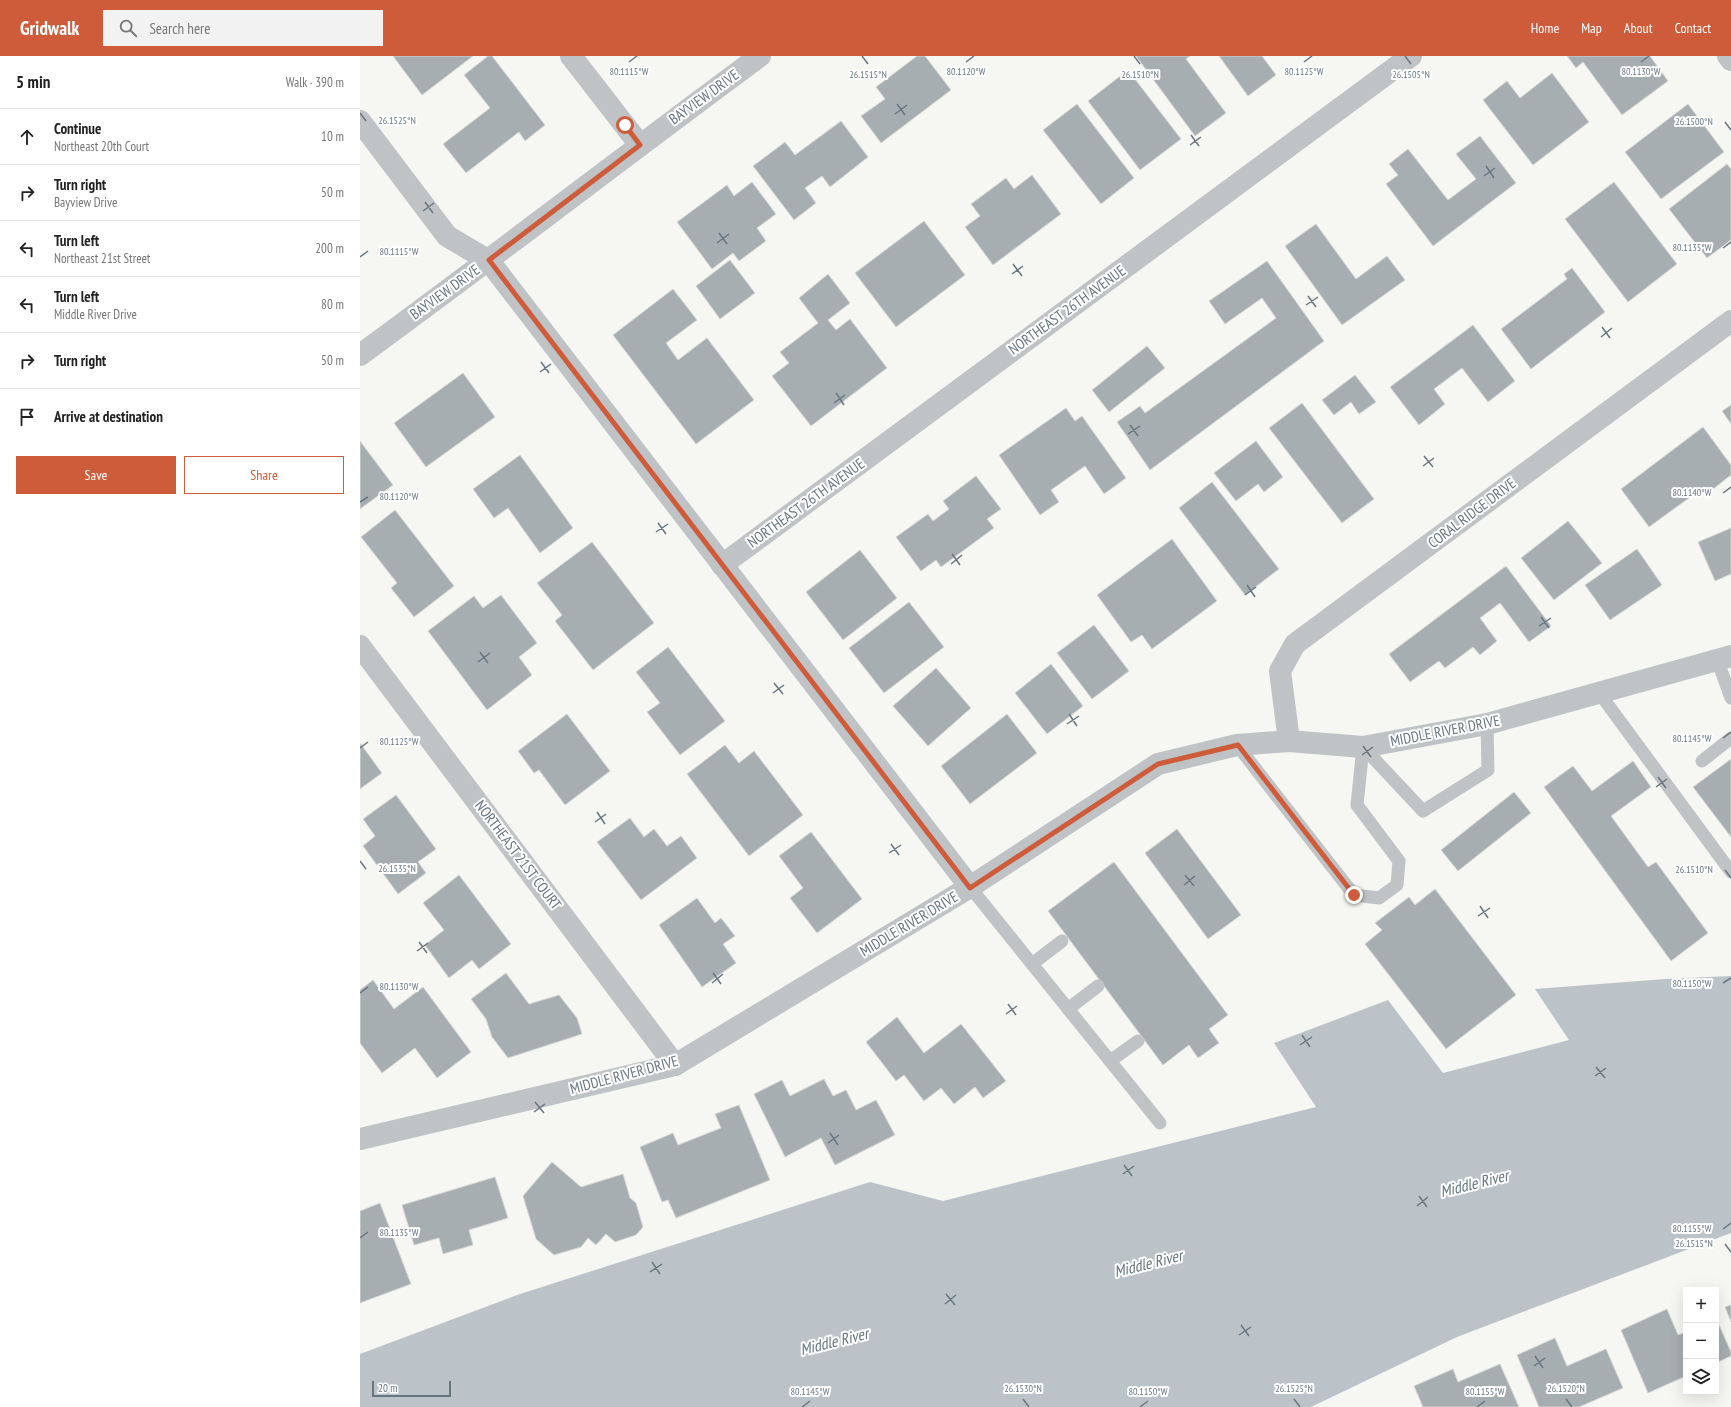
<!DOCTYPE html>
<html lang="en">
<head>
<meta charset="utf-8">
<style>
	:root { --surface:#fff; --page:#f2f2f2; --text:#222; --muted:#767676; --line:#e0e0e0; --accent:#ce5c3b }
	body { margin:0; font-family:"PT Sans Narrow",sans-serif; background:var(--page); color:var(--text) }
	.controls { position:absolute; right:12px; bottom:12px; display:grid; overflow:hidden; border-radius:0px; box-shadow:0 4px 16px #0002 }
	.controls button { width:36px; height:36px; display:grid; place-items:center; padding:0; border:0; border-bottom:1px solid var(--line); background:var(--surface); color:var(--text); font:20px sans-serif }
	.scale { position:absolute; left:12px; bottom:10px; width:79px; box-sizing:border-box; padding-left:4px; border:2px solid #687680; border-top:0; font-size:11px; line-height:14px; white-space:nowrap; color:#687680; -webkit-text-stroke:3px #fff; paint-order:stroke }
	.stop { position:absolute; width:12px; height:12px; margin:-9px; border:3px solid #ce5c3b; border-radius:50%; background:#fff }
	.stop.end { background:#ce5c3b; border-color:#fff; box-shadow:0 1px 4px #0008 }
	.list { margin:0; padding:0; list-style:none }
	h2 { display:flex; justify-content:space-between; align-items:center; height:52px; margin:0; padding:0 16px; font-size:17px }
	h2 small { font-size:13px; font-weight:400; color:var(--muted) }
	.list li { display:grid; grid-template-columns:26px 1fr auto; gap:12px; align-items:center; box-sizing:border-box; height:56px; padding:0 16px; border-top:1px solid var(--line) }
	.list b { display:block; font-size:15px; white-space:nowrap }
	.list p { margin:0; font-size:13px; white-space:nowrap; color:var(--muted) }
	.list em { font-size:13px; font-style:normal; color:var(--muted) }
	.actions { display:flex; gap:8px; padding:12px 16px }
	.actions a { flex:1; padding:9px 0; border:1px solid var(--accent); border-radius:0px; text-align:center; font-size:14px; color:var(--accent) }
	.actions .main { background:var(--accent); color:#fff }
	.icon { flex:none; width:22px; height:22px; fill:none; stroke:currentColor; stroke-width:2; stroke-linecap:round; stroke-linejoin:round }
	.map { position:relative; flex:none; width:1371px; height:1351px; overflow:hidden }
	header { display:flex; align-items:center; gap:24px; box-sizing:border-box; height:56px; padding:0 20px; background:var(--accent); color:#fff }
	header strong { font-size:19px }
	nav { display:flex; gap:22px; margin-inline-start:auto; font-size:14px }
	.search { width:280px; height:36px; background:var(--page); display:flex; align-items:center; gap:10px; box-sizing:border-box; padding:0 14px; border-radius:0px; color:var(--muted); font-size:15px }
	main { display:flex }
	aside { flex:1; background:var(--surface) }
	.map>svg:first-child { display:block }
	.water { fill:#bbc3c8 }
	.building { fill:#a7aeb2; stroke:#d7d7d5 }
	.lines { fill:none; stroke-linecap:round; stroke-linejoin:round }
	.service { stroke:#bfc3c6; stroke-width:13 }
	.minor { stroke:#bfc3c6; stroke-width:22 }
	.tertiary { stroke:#bfc3c6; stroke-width:22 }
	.route { stroke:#ce5c3b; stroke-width:5 }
	.ticks { fill:none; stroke:#687680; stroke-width:1.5 }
	.labels { text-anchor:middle; stroke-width:4; stroke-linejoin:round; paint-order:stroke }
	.street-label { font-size:15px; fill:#687680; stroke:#fff }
	.water-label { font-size:16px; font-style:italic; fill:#64767d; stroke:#fff }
	.ticks-label { font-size:10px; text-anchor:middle; fill:#687680; stroke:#fff; stroke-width:4; stroke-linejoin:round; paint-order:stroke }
</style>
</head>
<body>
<header>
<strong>Gridwalk</strong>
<div class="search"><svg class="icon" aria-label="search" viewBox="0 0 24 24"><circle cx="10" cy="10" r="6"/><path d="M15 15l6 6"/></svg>Search here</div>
<nav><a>Home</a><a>Map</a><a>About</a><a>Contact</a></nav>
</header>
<main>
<aside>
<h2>5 min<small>Walk · 390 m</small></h2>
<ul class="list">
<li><svg class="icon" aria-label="ahead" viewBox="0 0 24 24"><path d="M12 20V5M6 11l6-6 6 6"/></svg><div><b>Continue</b><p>Northeast 20th Court</p></div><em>10 m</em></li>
<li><svg class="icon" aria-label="right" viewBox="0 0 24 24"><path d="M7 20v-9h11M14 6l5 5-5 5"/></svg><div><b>Turn right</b><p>Bayview Drive</p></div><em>50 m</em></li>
<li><svg class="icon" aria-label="left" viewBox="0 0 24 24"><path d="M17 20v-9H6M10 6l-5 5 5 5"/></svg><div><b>Turn left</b><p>Northeast 21st Street</p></div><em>200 m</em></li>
<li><svg class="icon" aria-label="left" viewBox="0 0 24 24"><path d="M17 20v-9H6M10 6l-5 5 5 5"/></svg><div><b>Turn left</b><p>Middle River Drive</p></div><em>80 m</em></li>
<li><svg class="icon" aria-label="right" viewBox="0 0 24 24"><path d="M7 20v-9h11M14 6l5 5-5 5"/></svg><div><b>Turn right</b></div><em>50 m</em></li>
<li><svg class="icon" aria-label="arrive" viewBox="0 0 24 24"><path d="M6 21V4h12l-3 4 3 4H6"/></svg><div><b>Arrive at destination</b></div></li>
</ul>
<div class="actions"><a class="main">Save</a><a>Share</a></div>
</aside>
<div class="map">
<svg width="1371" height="1351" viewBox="0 0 1371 1351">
	<rect width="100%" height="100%" fill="#f6f6f3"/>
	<polygon class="water" points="1371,920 1371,1177 1097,1281 951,1351 0,1351 0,1298 157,1239 510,1126 583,1145 956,1051 914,987 1028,944 1083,1017 1209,984 1175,933 1305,923"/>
	<g class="building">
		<polygon points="33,0 113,0 62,39"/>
		<polygon points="128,0 132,0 185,69 165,85 159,76 106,117 83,88 130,52 104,19"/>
		<polygon points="557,0 565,0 591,34 521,87 501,60 525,43 516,31"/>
		<polygon points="776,0 830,0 826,3 866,57 835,80"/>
		<polygon points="859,0 902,0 916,19 888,40"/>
		<polygon points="1207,0 1290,0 1308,25 1262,59 1223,6 1216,12"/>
		<polygon points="768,14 821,83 780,114 728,45"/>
		<polygon points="1192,17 1229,66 1173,109 1123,44 1147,25 1160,42"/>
		<polygon points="717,48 774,122 741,148 683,74"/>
		<polygon points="1328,48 1364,96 1301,143 1265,96"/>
		<polygon points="481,65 508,101 470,131 462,120 445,132 456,147 434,164 393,110 425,86 435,99"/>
		<polygon points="1120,80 1156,127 1073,190 1026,128 1038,119 1029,108 1048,93 1088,144 1116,123 1096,98"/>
		<polygon points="1367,108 1371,113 1371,184 1347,202 1309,153"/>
		<polygon points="672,119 701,158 633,209 605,171 620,160 611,148 646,122 654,133"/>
		<polygon points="392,126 416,158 397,172 406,185 379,205 373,197 352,213 317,166 367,129 374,140"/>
		<polygon points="1254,126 1317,208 1268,246 1205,163"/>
		<polygon points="564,165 605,219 536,271 495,217"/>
		<polygon points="956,168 996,223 1027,200 1045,224 982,269 925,190"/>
		<polygon points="370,204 395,237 360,263 336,230"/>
		<polygon points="907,205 964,285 790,414 757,366 780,350 785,357 916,262 902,242 865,268 849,245"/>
		<polygon points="1212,212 1245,256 1171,313 1141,273 1207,223 1204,218"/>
		<polygon points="468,218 490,247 468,264 476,274 490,263 527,312 451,370 412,320 429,307 420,296 458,267 439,242"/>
		<polygon points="313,233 337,264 306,287 318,304 347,282 394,344 336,388 253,279"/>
		<polygon points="1113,269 1155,325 1128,346 1102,312 1074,333 1085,348 1059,369 1030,331"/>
		<polygon points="787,290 805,312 749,356 732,334"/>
		<polygon points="103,317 135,361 66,411 34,367"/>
		<polygon points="995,319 1016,346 999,358 991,346 974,359 962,344"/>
		<polygon points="942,347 1014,443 982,467 909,372"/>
		<polygon points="1371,349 1371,368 1362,355"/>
		<polygon points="706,352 715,365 722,360 766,422 744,438 725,410 691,434 699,446 680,459 639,399"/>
		<polygon points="1343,371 1371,409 1371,419 1348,437 1344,431 1289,471 1261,433"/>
		<polygon points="0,385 33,429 0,453"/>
		<polygon points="896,385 923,421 904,436 898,428 876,445 854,417"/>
		<polygon points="160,399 213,472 180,497 148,452 134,462 113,433"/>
		<polygon points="616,420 641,453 627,463 634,472 581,511 576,504 561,515 536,481 568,458 573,465 589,453 583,445"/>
		<polygon points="852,426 919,513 885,539 819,452"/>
		<polygon points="35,454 94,530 54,561 31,532 37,527 1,481"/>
		<polygon points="1208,465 1242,507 1194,544 1161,502"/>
		<polygon points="1371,472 1371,518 1355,525 1338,486"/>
		<polygon points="812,483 857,545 792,593 782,579 771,586 737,539"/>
		<polygon points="232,486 294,567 233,614 195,565 202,559 177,527"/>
		<polygon points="1277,493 1302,529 1250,564 1225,529"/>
		<polygon points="500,494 537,542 483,584 446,536"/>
		<polygon points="1146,510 1191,570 1169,586 1140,547 1120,562 1137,585 1120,599 1113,591 1085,612 1079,605 1050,626 1029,598"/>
		<polygon points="141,539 177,587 159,601 172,619 127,654 68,575 114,540 123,552"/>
		<polygon points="549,546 584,591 524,637 489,592"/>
		<polygon points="734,569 769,615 732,643 697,597"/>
		<polygon points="308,591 365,665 320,699 287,656 300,647 276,616"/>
		<polygon points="691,608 723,650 687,678 655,637"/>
		<polygon points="576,612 611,652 568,690 533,650"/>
		<polygon points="207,658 250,715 205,749 179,714 174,717 158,695"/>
		<polygon points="647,658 677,697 610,748 581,710"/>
		<polygon points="0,687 22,717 0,733"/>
		<polygon points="365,689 379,707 394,695 443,759 389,800 327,718"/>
		<polygon points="1371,703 1371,781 1333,731"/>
		<polygon points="1273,705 1291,731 1251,760 1288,811 1296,806 1348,877 1311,905 1184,731 1213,710 1232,735"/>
		<polygon points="1154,736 1171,757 1098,815 1081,794"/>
		<polygon points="36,739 76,793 58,806 66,817 38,838 3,790 15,780 3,763"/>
		<polygon points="270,762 284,781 294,773 307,790 321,780 337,802 281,844 237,786"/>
		<polygon points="817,773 881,859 848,883 785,797"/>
		<polygon points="451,776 502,843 457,877 430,842 443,832 419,800"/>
		<polygon points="754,806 868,959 849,973 859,987 838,1002 829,989 803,1009 688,855"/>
		<polygon points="99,819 151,888 119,913 112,904 89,922 65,889 84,874 63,847"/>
		<polygon points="1075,833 1156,939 1086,993 1005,888 1022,874 1015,867 1049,841 1055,849"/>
		<polygon points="337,842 355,867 361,862 375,880 363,888 376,907 342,931 299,869"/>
		<polygon points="146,917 169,948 199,939 217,962 222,978 148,1002 132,981 126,963 111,943"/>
		<polygon points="13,924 34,953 63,931 111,996 77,1022 55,992 22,1017 0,987 0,934"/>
		<polygon points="537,961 564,997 601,968 646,1025 623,1042 615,1031 594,1048 581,1032 564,1045 544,1019 536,1025 506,986"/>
		<polygon points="464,1023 473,1040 486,1034 496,1054 516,1044 535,1079 475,1109 461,1082 425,1101 394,1038 422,1024 430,1040"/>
		<polygon points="379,1049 410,1124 316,1162 308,1144 302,1146 280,1091 313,1077 318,1089 361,1072 355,1058"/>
		<polygon points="192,1106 221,1131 263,1118 270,1142 276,1147 283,1171 276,1179 255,1186 246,1178 236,1189 228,1182 221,1191 194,1199 176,1183 163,1140"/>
		<polygon points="135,1121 148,1162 109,1174 113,1189 83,1198 79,1182 54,1189 42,1149"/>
		<polygon points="20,1147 51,1228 0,1247 0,1155"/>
		<polygon points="1371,1249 1371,1266 1365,1251"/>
		<polygon points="1307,1253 1318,1279 1326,1276 1326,1320 1288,1337 1261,1274"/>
		<polygon points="1356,1262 1371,1296 1371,1300 1356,1307"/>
		<polygon points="1195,1282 1207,1310 1246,1293 1263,1332 1219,1351 1179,1351 1157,1299"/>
		<polygon points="1140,1308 1159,1351 1063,1351 1054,1330 1093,1313 1098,1326"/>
	</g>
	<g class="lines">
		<g class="service">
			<polyline points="1357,603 1371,642"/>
			<polyline points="1240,638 1371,816"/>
			<polyline points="877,689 994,839 1019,842 1037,829 1039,805 997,749 1003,691"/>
			<polyline points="1003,691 1063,755 1128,714 1127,668"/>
			<polyline points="1342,705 1371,682"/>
			<polyline points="610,831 800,1067"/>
			<polyline points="672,908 702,885"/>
			<polyline points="708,953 738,930"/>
			<polyline points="750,1005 778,985"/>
		</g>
		<g class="minor">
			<polyline points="211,0 280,89"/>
			<polyline points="1368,0 1371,4"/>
			<polyline points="0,65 87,180 129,205 610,831"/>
			<polyline points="362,509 1051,0"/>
			<polyline points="0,590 315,1009"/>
			<polyline points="929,685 920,615 935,588 1371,265"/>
			<polyline points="0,1083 315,1009 610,831 798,708 877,689 929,685 1003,691 1127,668 1371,600"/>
		</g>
		<path class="tertiary" d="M0,299C134,201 266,99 400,0"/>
	</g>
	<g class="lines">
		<polyline class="route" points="265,69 280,89 129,204 610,832 798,708 878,689 994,839"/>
	</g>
	<path class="ticks" d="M502,0L508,8M774,0L780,8M1045,0L1051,8M269,6L277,0M606,6L614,0M944,6L952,0M1281,6L1289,0M537,48L545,59M0,57L6,65M535,58L547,49M1365,66L1371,74M831,79L839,90M830,89L841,81M1126,110L1134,122M1124,120L1135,112M65,146L73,157M63,155L74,147M359,177L367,188M357,187L369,178M1363,192L1371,186M0,201L8,195M653,208L662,220M652,218L663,210M948,240L956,251M946,249L958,241M1242,271L1250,282M1241,281L1252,272M181,306L189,317M180,316L191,308M476,337L484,349M474,347L485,339M770,369L778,380M768,378L780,370M1064,400L1073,411M1063,410L1074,402M1363,437L1371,431M0,446L8,441M298,467L306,478M296,476L308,468M592,498L600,509M591,508L602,499M887,529L895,541M885,539L896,531M1181,561L1189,572M1179,570L1191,562M120,596L128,607M118,606L130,597M414,627L423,638M413,637L424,629M709,658L717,670M707,668L719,660M1363,682L1371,676M1003,690L1011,701M0,692L8,686M1002,699L1013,691M1298,721L1306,732M1296,731L1307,723M237,756L245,768M235,766L246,758M531,788L539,799M529,797L541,789M0,805L6,813M1365,814L1371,822M825,819L834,830M824,829L835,820M1120,850L1128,862M1118,860L1130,852M59,886L67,897M57,895L68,887M353,917L361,928M352,927L363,918M1363,927L1371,922M0,937L8,931M648,948L656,959M646,958L657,950M942,979L950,991M940,989L952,981M1236,1011L1245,1022M1235,1020L1246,1012M175,1046L184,1057M174,1056L185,1048M470,1077L478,1089M468,1087L479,1079M764,1109L772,1120M763,1118L774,1110M1059,1140L1067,1151M1057,1150L1068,1141M1363,1173L1371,1167M0,1182L8,1176M1365,1188L1371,1196M292,1206L300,1218M290,1216L302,1208M586,1238L595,1249M585,1248L596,1239M881,1269L889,1280M879,1279L891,1271M1175,1300L1183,1312M1174,1310L1185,1302M663,1343L669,1351M934,1343L940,1351M1206,1343L1212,1351M442,1351L450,1345M780,1351L788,1345M1117,1351L1125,1345"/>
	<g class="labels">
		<g class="street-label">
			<text transform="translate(344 41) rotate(-36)" y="5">BAYVIEW DRIVE</text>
			<text transform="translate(85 236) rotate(-36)" y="5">BAYVIEW DRIVE</text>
			<text transform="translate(707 254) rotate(-36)" y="5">NORTHEAST 26TH AVENUE</text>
			<text transform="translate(446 447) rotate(-36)" y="5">NORTHEAST 26TH AVENUE</text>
			<text transform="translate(1112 457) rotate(-37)" y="5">CORAL RIDGE DRIVE</text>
			<text transform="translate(1085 675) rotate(-11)" y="5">MIDDLE RIVER DRIVE</text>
			<text transform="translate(158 799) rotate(53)" y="5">NORTHEAST 21ST COURT</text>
			<text transform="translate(549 868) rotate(-31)" y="5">MIDDLE RIVER DRIVE</text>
			<text transform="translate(264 1019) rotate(-15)" y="5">MIDDLE RIVER DRIVE</text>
		</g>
		<g class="water-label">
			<text transform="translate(1114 1127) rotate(-14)" y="6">Middle River</text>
			<text transform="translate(788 1207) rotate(-14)" y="6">Middle River</text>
			<text transform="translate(474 1285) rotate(-14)" y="6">Middle River</text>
		</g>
	</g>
	<g class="ticks-label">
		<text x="944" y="19">80.1125°W</text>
		<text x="269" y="19">80.1115°W</text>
		<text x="606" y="19">80.1120°W</text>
		<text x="1281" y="19">80.1130°W</text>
		<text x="508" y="22">26.1515°N</text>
		<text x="780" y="22">26.1510°N</text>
		<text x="1051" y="22">26.1505°N</text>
		<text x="37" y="68">26.1525°N</text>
		<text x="1334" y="69">26.1500°N</text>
		<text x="1332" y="195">80.1135°W</text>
		<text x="39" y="199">80.1115°W</text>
		<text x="1332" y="440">80.1140°W</text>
		<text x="39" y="444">80.1120°W</text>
		<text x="1332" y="686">80.1145°W</text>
		<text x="39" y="689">80.1125°W</text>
		<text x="37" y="816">26.1535°N</text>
		<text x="1334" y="817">26.1510°N</text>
		<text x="1332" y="931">80.1150°W</text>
		<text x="39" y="934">80.1130°W</text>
		<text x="1332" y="1176">80.1155°W</text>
		<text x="39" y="1180">80.1135°W</text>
		<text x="1334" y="1191">26.1515°N</text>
		<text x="663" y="1336">26.1530°N</text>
		<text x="934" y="1336">26.1525°N</text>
		<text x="1206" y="1336">26.1520°N</text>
		<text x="450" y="1339">80.1145°W</text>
		<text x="788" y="1339">80.1150°W</text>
		<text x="1125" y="1339">80.1155°W</text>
	</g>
</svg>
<div class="controls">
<button>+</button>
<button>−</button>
<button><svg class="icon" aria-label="layers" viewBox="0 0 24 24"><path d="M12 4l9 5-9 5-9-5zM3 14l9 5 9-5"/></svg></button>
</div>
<div class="scale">20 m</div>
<div class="stop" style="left:265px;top:69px"></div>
<div class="stop end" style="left:994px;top:839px"></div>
</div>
</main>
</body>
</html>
